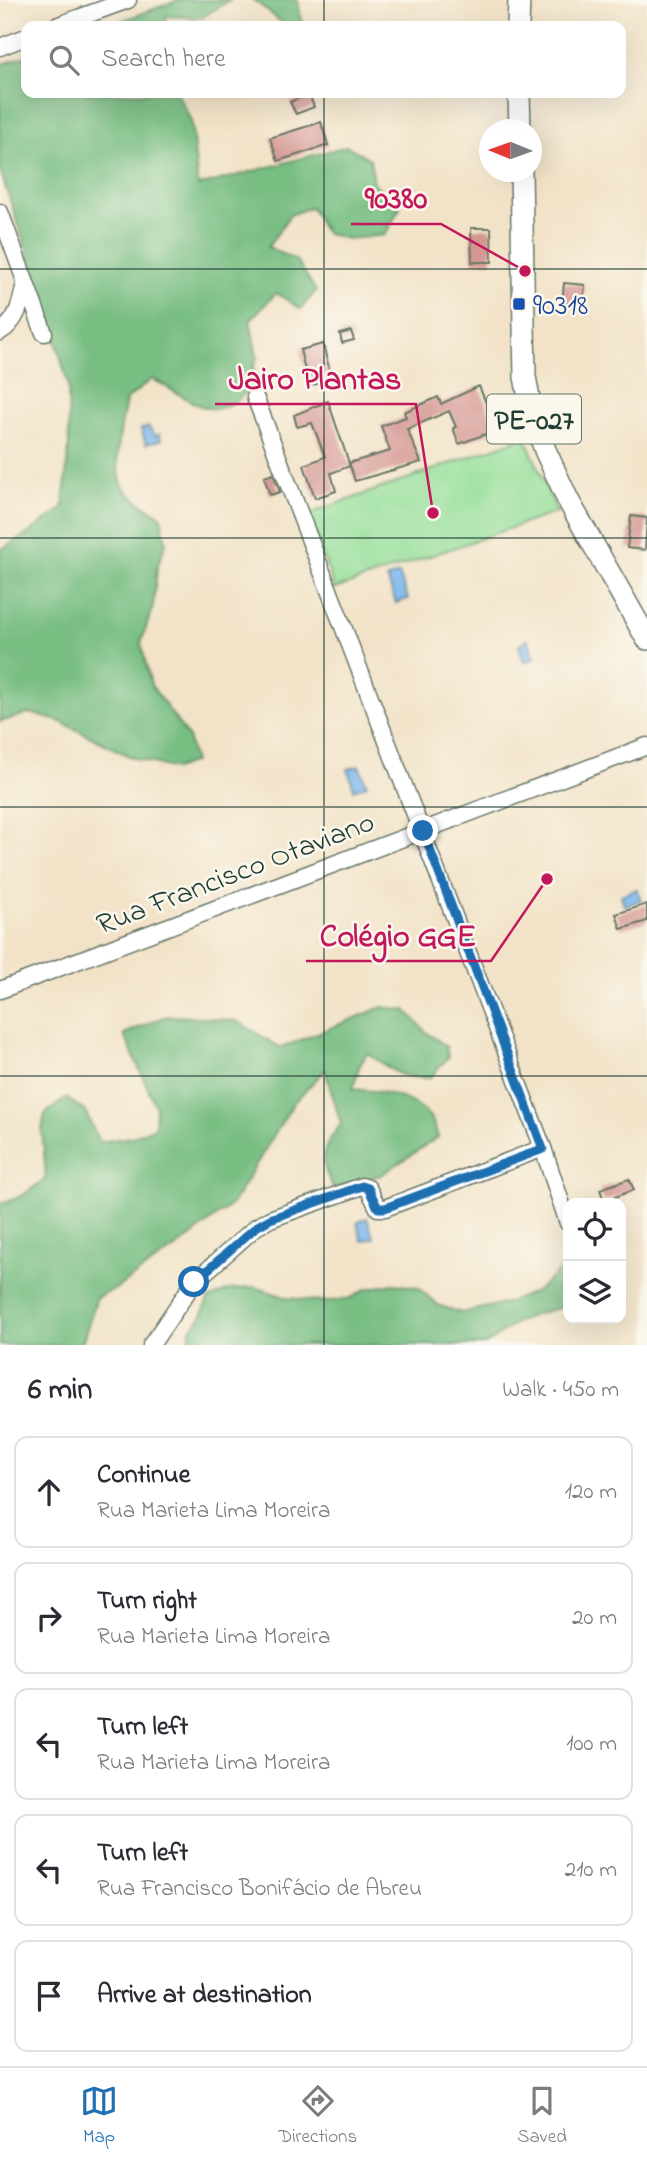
<!DOCTYPE html>
<html lang="en">
<head>
<meta charset="utf-8">
<style>
	:root { --surface:#fff; --page:#f2f2f3; --text:#2b2b33; --muted:#7c7c81; --line:#e1e1e2; --accent:#1f6fb2 }
	body { margin:0; font-family:"Indie Flower",sans-serif; background:var(--page); color:var(--text) }
	.controls { position:absolute; right:21px; bottom:21px; display:grid; overflow:hidden; border-radius:14px; box-shadow:0 7px 28px #0002 }
	.controls button { width:63px; height:63px; display:grid; place-items:center; padding:0; border:0; border-bottom:2px solid var(--line); background:var(--surface); color:var(--text); font:35px sans-serif }
	.compass { position:absolute; left:479px; top:119px; width:63px; height:63px; border-radius:50%; background:var(--surface); box-shadow:0 7px 28px #0002; rotate:271deg }
	.stop { position:absolute; width:21px; height:21px; margin:-16px; border:5px solid #1f6fb2; border-radius:50%; background:#fff }
	.stop.end { background:#1f6fb2; border-color:#fff; box-shadow:0 2px 7px #0008 }
	.list { margin:0; padding:0; list-style:none }
	h2 { display:flex; justify-content:space-between; align-items:center; height:91px; margin:0; padding:0 28px; font-size:30px }
	h2 small { font-size:23px; font-weight:400; color:var(--muted) }
	.list li { display:grid; grid-template-columns:46px 1fr auto; gap:21px; align-items:center; box-sizing:border-box; height:112px; margin:0 14px 14px; padding:0 14px; border:2px solid var(--line); border-radius:14px }
	.list b { display:block; font-size:26px; white-space:nowrap }
	.list p { margin:0; font-size:23px; white-space:nowrap; color:var(--muted) }
	.list em { font-size:23px; font-style:normal; color:var(--muted) }
	.icon { flex:none; width:38px; height:38px; fill:none; stroke:currentColor; stroke-width:2; stroke-linecap:round; stroke-linejoin:round }
	.map { position:relative; flex:none; width:647px; height:1345px; overflow:hidden }
	.search { position:absolute; background:var(--surface); box-shadow:0 7px 28px #0002; left:21px; right:21px; top:21px; height:77px; display:flex; align-items:center; gap:18px; box-sizing:border-box; padding:0 24px; border-radius:14px; color:var(--muted); font-size:26px }
	.sheet { height:721px; background:var(--surface) }
	nav { display:flex; justify-content:space-around; align-items:center; box-sizing:border-box; height:98px; border-top:2px solid var(--line); background:var(--surface); font-size:19px; color:var(--muted) }
	nav a { display:grid; justify-items:center; gap:4px }
	nav .on { color:var(--accent) }
	.map>svg:first-child { display:block }
	.green { fill:#96df9b; stroke:#5a8e68; stroke-width:2 }
	.forest { fill:#78be83; stroke:#4c7e5c; stroke-width:2 }
	.water { fill:#7ab6ec; stroke:#4c7a90; stroke-width:2 }
	.building { fill:#d59692 }
	.lines { fill:none; stroke-linecap:round; stroke-linejoin:round }
	.minor-casing { stroke:#697768; stroke-width:19 }
	.major-casing { stroke:#697768; stroke-width:24 }
	.minor { stroke:#fff; stroke-width:16 }
	.major { stroke:#fff; stroke-width:21 }
	.route { stroke:#1f6fb2; stroke-width:9 }
	.grid { fill:none; stroke:#1f3d34; stroke-width:2; stroke-opacity:0.55 }
	.transit-dot { fill:#1a4fb4; stroke:#fbf7ec; stroke-width:2.5 }
	.labels { text-anchor:middle; stroke-width:5; stroke-linejoin:round; paint-order:stroke }
	.shield { fill:#fbf7ec; stroke:#61756b; stroke-width:2 }
	.shield-label { font-size:28px; font-weight:bold; fill:#1f3d34 }
	.transit-label { font-size:30px; fill:#164399; stroke:#fbf7ec; text-anchor:start }
	.street-label { font-size:30px; fill:#1f3d34; stroke:#fbf7ec }
	.leader { fill:none; stroke:#c2185b; stroke-width:2.5 }
	.callout-dot { fill:#c2185b; stroke:#fbf7ec; stroke-width:2.5 }
	.callout-label { font-size:32px; text-anchor:middle; font-weight:bold; fill:#c2185b; stroke:#fbf7ec; stroke-width:5; stroke-linejoin:round; paint-order:stroke }
</style>
</head>
<body>
<div class="map">
<svg width="647" height="1345" viewBox="0 0 647 1345">
	<rect width="100%" height="100%" fill="#fbf7ec"/>
	<filter id="ink" filterUnits="userSpaceOnUse"><feTurbulence type="fractalNoise" baseFrequency=".0143" numOctaves="2"/><feDisplacementMap in="SourceGraphic" scale="14" xChannelSelector="R" yChannelSelector="G"/><feConvolveMatrix kernelMatrix="1 2 1 2 8 2 1 2 1" color-interpolation-filters="sRGB"/></filter>
	<filter id="wash" filterUnits="userSpaceOnUse"><feTurbulence type="fractalNoise" baseFrequency=".00686" numOctaves="4" result="noise"/><feDisplacementMap in="SourceGraphic" scale="28" xChannelSelector="R" yChannelSelector="G"/><feGaussianBlur stdDeviation="1.57" result="paint"/><feColorMatrix in="noise" values="0 0 0 0 0 0 0 0 0 0 0 0 0 0 0 0 0 1.4 0 .05"/><feComposite in="paint" operator="in"/></filter>
	<g filter="url(#wash)">
		<rect width="100%" height="100%" fill="#f2e3c8"/>
		<polygon class="green" points="525,437 557,512 335,589 308,514"/>
		<g class="forest">
			<polygon points="179,0 230,0 201,18 166,16 166,26 107,26"/>
			<polygon points="254,0 298,0 302,26 286,26"/>
			<path d="M26,56V93H177L191,120L198,186L347,146L370,159L374,183L400,208L385,235L347,239L325,233L311,207L290,215L268,247L297,261L316,291L301,309L276,293L250,320L257,357L253,369L257,380C216,432 198,402 152,379L126,400C122,424 110,467 125,489C134,501 149,508 161,516L166,542L157,568L153,606L141,643L151,685L188,737L194,762L175,769L131,757L61,722L30,713L0,722V550L27,534L63,508L69,447L68,384L48,313L0,170V65Z"/>
			<path d="M382,1007L406,1010L426,1032L446,1046L448,1057L430,1078C394,1078 396,1071 367,1053L359,1067L353,1089C379,1091 411,1095 429,1116C434,1121 436,1131 438,1137L381,1175L333,1188C318,1159 321,1149 341,1124L325,1070L294,1102L232,1204L185,1241L115,1289L97,1297L83,1340L78,1345H0V1203C18,1201 32,1189 46,1178L42,1129L45,1114L66,1098L85,1111L99,1142L132,1137L155,1127L156,1107L124,1034L166,1016L193,1017L237,1021L281,1048Z"/>
			<polygon points="568,1263 568,1306 539,1313 517,1322 485,1345 190,1345 190,1330 201,1318 208,1299 229,1290 255,1287 288,1298 326,1302 351,1298 366,1289 393,1284 417,1287 438,1305 461,1313 506,1303 537,1291"/>
		</g>
		<g class="water">
			<polygon points="149,427 155,436 160,434 161,440 146,444 141,429"/>
			<polygon points="399,574 408,599 396,603 387,578"/>
			<polygon points="528,639 535,658 524,662 519,645"/>
			<polygon points="359,766 367,785 354,790 348,769"/>
			<polygon points="637,889 641,900 624,906 621,895"/>
			<polygon points="367,1218 374,1238 362,1241 357,1223"/>
		</g>
		<g id="blocks">
			<g class="building">
				<polygon points="309,94 314,107 296,114 290,102"/>
				<polygon points="321,122 328,145 278,161 270,138"/>
				<polygon points="471,228 491,228 492,262 472,262"/>
				<polygon points="564,283 585,285 583,305 562,303"/>
				<polygon points="351,331 354,340 342,343 340,334"/>
				<polygon points="323,344 332,380 309,386 300,350"/>
				<polygon points="479,386 497,430 459,444 453,428 456,427 449,411 407,429 421,462 355,481 349,463 390,451 381,426 406,417 404,412 438,397 441,404"/>
				<polygon points="328,401 350,466 331,473 336,491 315,498 304,465 325,457 312,423 297,427 294,415"/>
				<polygon points="273,474 280,492 270,495 264,477"/>
				<polygon points="631,516 647,518 645,550 627,548"/>
				<polygon points="647,904 647,921 621,929 616,914"/>
				<polygon points="629,1179 634,1190 604,1201 600,1189"/>
			</g>
		</g>
	</g>
	<g filter="url(#ink)">
		<use href="#blocks" fill-opacity="0" stroke="#697768" stroke-width="2"/>
		<g class="lines">
			<g class="minor-casing">
				<g id="minor">
					<polyline points="56,26 128,0"/>
					<polyline points="0,47 26,37"/>
					<polyline points="0,212 44,333"/>
					<path d="M0,332C18,321 21,302 25,283"/>
					<polyline points="255,397 543,1148 568,1223"/>
					<polyline points="0,990 647,746"/>
					<polyline points="151,1345 194,1282 256,1227 270,1219 362,1186 368,1188 378,1208 385,1208 543,1148"/>
				</g>
			</g>
			<g class="major-casing">
				<g id="major">
					<polyline points="518,26 519,0"/>
					<polyline points="519,93 520,130"/>
					<polyline points="521,172 525,377 532,413 545,450 568,500 647,639"/>
				</g>
			</g>
			<use href="#minor" class="minor"/>
			<use href="#major" class="major"/>
		</g>
	</g>
	<g class="lines" filter="url(#ink)">
		<polyline class="route" points="194,1282 256,1227 270,1219 362,1186 368,1188 378,1208 385,1208 543,1149 423,831"/>
	</g>
	<path class="grid" d="M324,0V26M324,93V1345M0,269H647M0,538H647M0,807H647M0,1076H647"/>
	<rect class="transit-dot" x="512" y="297" width="14" height="14" rx="3.5"/>
	<g class="labels">
		<rect class="shield" x="487" y="394.5" width="94" height="49" rx="5"/>
		<g class="shield-label">
			<text x="534" y="429">PE-027</text>
		</g>
		<g class="transit-label">
			<text x="533" y="314">90318</text>
		</g>
		<g class="street-label">
			<text transform="translate(235 872) rotate(-21)" y="10">Rua Francisco Otaviano</text>
		</g>
	</g>
	<path class="leader" d="M525 271L441 224H351M433 513L416 404H215M547 879L491 961H306"/>
	<g class="callout-dot">
		<circle cx="525" cy="271" r="7"/>
		<circle cx="433" cy="513" r="7"/>
		<circle cx="547" cy="879" r="7"/>
	</g>
	<g class="callout-label">
		<text x="396" y="208">90380</text>
		<text x="315" y="389">Jairo Plantas</text>
		<text x="398" y="946">Colégio GGE</text>
	</g>
</svg>
<div class="controls">
<button><svg class="icon" aria-label="locate" viewBox="0 0 24 24"><circle cx="12" cy="12" r="6"/><path d="M12 2v4M12 18v4M2 12h4M18 12h4"/></svg></button>
<button><svg class="icon" aria-label="layers" viewBox="0 0 24 24"><path d="M12 4l9 5-9 5-9-5zM3 14l9 5 9-5"/></svg></button>
</div>
<svg class="compass" viewBox="-18 -18 36 36"><path d="M0-13l5 13h-10z" fill="#e53935"/><path d="M0 13l5-13h-10z" fill="#7c7c81"/></svg>
<div class="stop" style="left:194px;top:1282px"></div>
<div class="stop end" style="left:423px;top:831px"></div>
<div class="search"><svg class="icon" aria-label="search" viewBox="0 0 24 24"><circle cx="10" cy="10" r="6"/><path d="M15 15l6 6"/></svg>Search here</div>
</div>
<section class="sheet">
<h2>6 min<small>Walk · 450 m</small></h2>
<ul class="list">
<li><svg class="icon" aria-label="ahead" viewBox="0 0 24 24"><path d="M12 20V5M6 11l6-6 6 6"/></svg><div><b>Continue</b><p>Rua Marieta Lima Moreira</p></div><em>120 m</em></li>
<li><svg class="icon" aria-label="right" viewBox="0 0 24 24"><path d="M7 20v-9h11M14 6l5 5-5 5"/></svg><div><b>Turn right</b><p>Rua Marieta Lima Moreira</p></div><em>20 m</em></li>
<li><svg class="icon" aria-label="left" viewBox="0 0 24 24"><path d="M17 20v-9H6M10 6l-5 5 5 5"/></svg><div><b>Turn left</b><p>Rua Marieta Lima Moreira</p></div><em>100 m</em></li>
<li><svg class="icon" aria-label="left" viewBox="0 0 24 24"><path d="M17 20v-9H6M10 6l-5 5 5 5"/></svg><div><b>Turn left</b><p>Rua Francisco Bonifácio de Abreu</p></div><em>210 m</em></li>
<li><svg class="icon" aria-label="arrive" viewBox="0 0 24 24"><path d="M6 21V4h12l-3 4 3 4H6"/></svg><div><b>Arrive at destination</b></div></li>
</ul>
</section>
<nav>
<a class="on"><svg class="icon" aria-label="map" viewBox="0 0 24 24"><path d="M3 6l6-2 6 2 6-2v14l-6 2-6-2-6 2zM9 4v14M15 6v14"/></svg>Map</a>
<a><svg class="icon" aria-label="directions" viewBox="0 0 24 24"><path d="M12 3l9 9-9 9-9-9zM9 14v-3h6M13 9l2 2-2 2"/></svg>Directions</a>
<a><svg class="icon" aria-label="saved" viewBox="0 0 24 24"><path d="M7 4h10v16l-5-4-5 4z"/></svg>Saved</a>
</nav>
</body>
</html>
